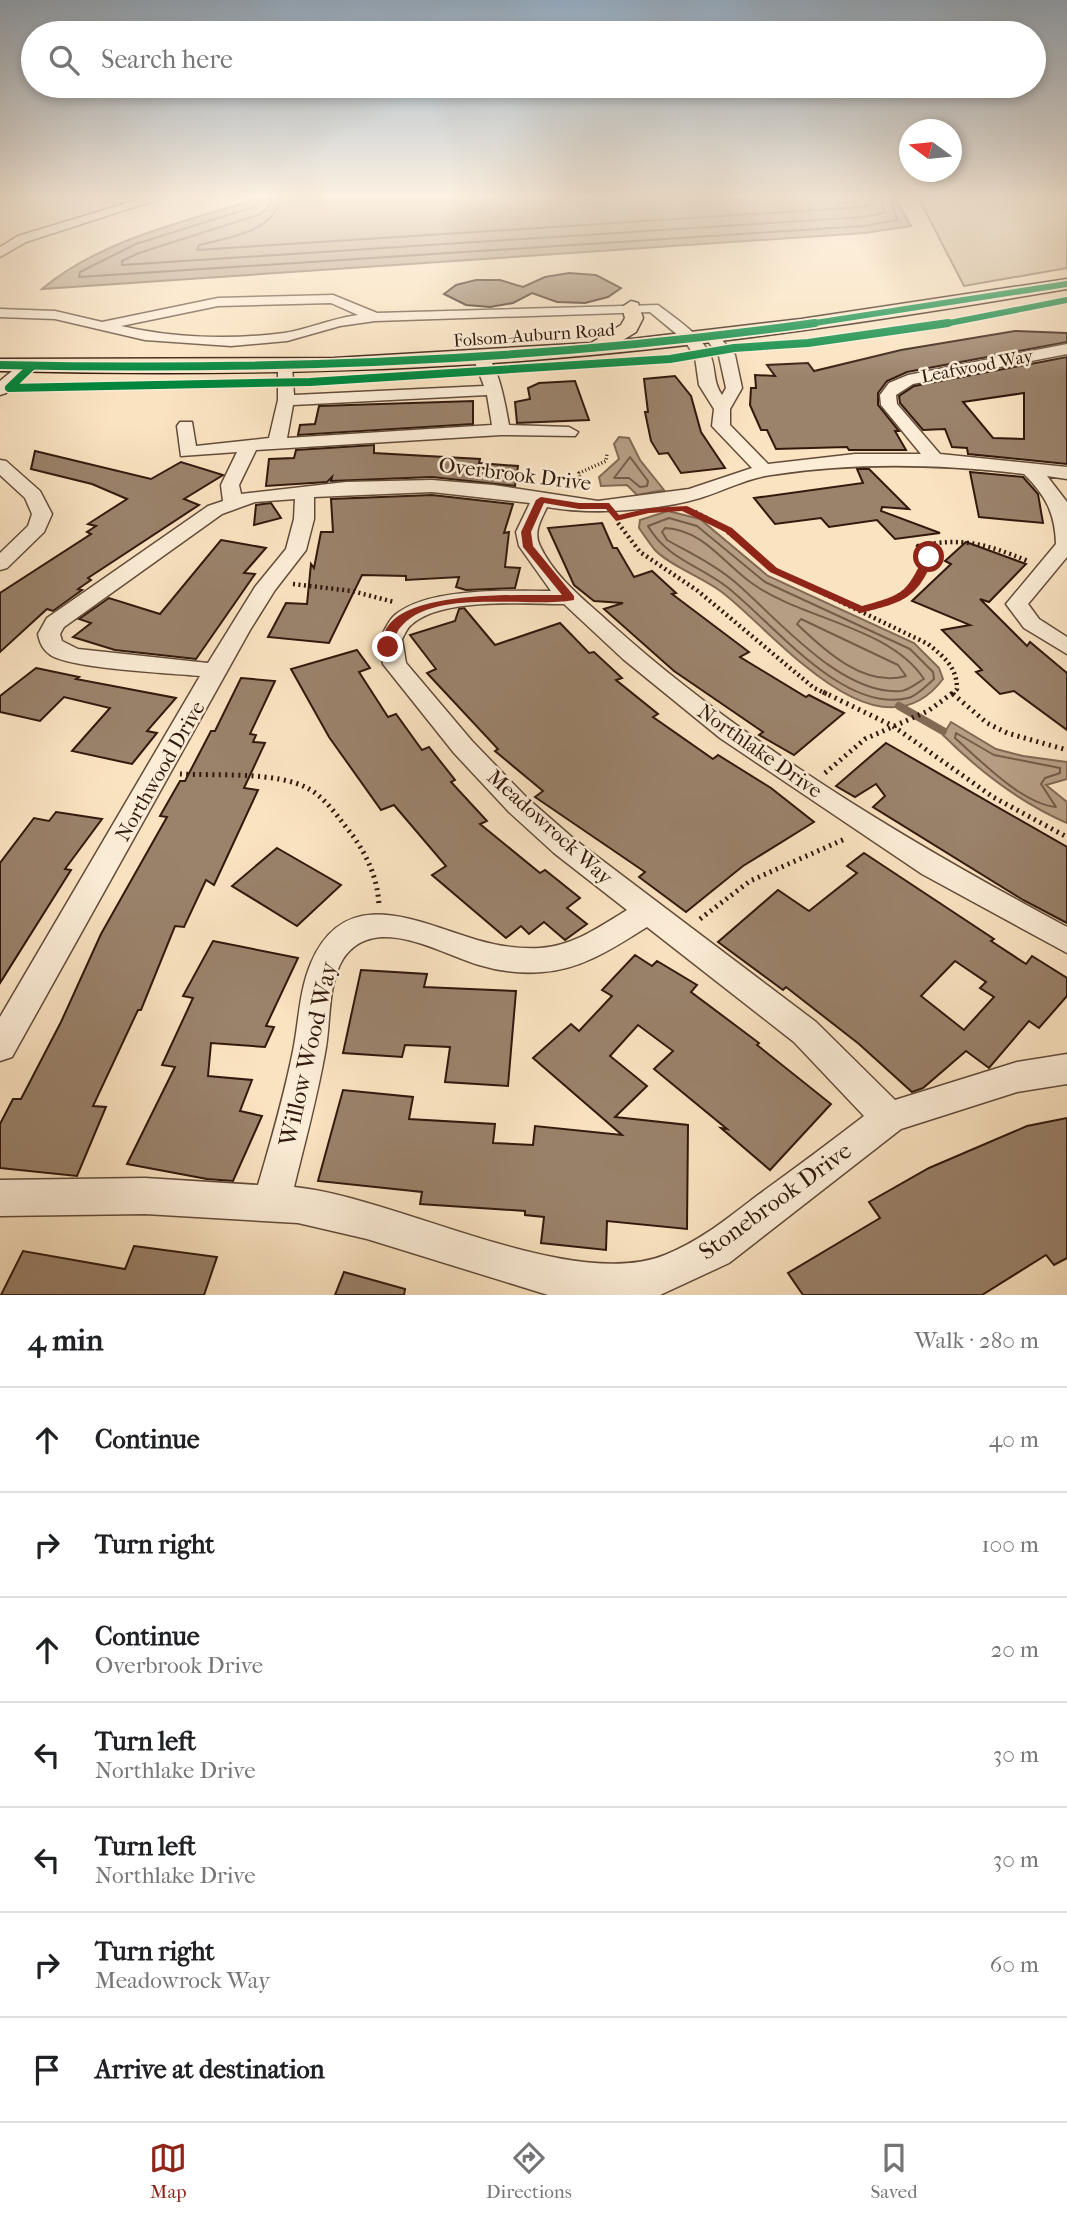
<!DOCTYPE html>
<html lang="en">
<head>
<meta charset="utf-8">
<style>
	:root { --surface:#fff; --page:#f2f2f2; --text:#202124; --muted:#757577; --line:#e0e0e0; --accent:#8f2418 }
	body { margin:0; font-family:"IM FELL French Canon",serif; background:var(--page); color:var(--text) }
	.compass { position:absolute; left:899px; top:119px; width:63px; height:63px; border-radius:50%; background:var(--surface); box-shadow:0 4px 10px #0003; rotate:285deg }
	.stop { position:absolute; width:21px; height:21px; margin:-16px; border:5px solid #8f2418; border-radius:50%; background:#fff }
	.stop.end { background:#8f2418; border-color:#fff; box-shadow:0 2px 7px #0008 }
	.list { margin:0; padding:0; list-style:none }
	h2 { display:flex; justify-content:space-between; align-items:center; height:91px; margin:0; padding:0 28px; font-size:30px }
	h2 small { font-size:23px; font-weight:400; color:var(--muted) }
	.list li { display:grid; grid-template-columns:46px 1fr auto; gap:21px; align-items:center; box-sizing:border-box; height:105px; padding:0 28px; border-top:2px solid var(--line) }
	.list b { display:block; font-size:26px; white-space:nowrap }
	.list p { margin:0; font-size:23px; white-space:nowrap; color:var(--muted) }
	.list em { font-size:23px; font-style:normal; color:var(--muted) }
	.icon { flex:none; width:38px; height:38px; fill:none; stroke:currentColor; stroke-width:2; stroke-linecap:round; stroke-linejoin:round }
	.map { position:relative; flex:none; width:1067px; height:1295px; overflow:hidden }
	.search { position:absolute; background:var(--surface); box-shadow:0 4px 10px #0003; left:21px; right:21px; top:21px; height:77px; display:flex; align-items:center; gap:18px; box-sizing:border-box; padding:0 24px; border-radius:38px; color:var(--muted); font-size:26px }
	.sheet { height:826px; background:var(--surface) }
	nav { display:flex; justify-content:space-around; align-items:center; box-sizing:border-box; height:98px; border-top:2px solid var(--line); background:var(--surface); font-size:19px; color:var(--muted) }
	nav a { display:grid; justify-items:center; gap:4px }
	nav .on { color:var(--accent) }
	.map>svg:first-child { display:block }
	.green { fill:#d8c1a2; stroke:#846d58; stroke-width:2 }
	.water { fill:#b69e84; stroke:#816954; stroke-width:2 }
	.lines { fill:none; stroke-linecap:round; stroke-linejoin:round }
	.shore { stroke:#745c48; stroke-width:2 }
	.stream { stroke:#816954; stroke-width:8 }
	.building { fill:#9a826b; stroke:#31190d; stroke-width:2; fill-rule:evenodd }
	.minor-casing { stroke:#634c3a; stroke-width:3 }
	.major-casing { stroke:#31190d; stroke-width:3 }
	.path-far2 { stroke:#31190d; stroke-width:3.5; stroke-dasharray:1 2.5; stroke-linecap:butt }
	.path-far1 { stroke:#31190d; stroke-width:4.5; stroke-dasharray:2 3.5; stroke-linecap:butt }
	.path { stroke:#31190d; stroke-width:5; stroke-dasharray:2 4.5; stroke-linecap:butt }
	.minor { fill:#fcedd7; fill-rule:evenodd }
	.major { fill:#fae3c1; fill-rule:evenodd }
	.cycleway-far1-casing { stroke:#fcedd7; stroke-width:9 }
	.cycleway-casing { stroke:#fcedd7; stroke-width:11 }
	.cycleway-far1 { stroke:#00873e; stroke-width:6 }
	.cycleway { stroke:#00873e; stroke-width:8 }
	.route { fill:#8f2418 }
	.labels { text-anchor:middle; stroke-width:5; stroke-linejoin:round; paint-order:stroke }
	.far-street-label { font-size:18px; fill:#31190d; stroke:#fcedd7 }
	.street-label { font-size:21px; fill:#31190d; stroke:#fcedd7 }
	.near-street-label { font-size:24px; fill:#31190d; stroke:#fcedd7 }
</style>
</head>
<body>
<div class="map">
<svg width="1067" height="1295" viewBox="0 0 1067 1295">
	<rect width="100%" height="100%" fill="#fae3c1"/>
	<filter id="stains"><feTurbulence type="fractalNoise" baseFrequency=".00286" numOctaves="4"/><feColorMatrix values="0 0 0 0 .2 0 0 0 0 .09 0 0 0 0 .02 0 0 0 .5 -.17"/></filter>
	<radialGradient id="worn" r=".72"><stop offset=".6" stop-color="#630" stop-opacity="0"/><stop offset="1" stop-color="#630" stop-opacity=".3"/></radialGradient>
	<polygon class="green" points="918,197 1067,197 1067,268 964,286"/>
	<g class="water">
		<path d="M265,197H895L911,226L865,233L42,289C101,239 192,219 265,197Z"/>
		<polygon points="619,437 629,438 640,460 664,490 637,495 627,485 601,486 599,477 619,459 614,444"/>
		<path d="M668,511L700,519L768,576L914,643L939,668L943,679C878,765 774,632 723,593C704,578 670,566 655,550C649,543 644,535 639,528L640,520Z"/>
		<path d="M951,722L996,749L1023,756L1067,762V779L1046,785L1067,802V823C1019,802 980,772 943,735Z"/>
	</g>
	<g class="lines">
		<g class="shore">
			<polyline points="262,197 257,206 136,244 80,272 79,277 864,226 897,220 890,197"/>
			<polyline points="270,197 268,207 261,214 139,253 122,261 122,265 863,217 884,213 881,197"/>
			<path d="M281,197C273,233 230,237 199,245L197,250L862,207L870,205V197"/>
			<polygon points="630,457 648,481 647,486 640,487 629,478 614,478"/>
			<path d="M669,518L697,526L765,582L910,649L933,672L934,679C927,685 917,696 908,698C843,714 773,623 727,587C700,566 666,558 648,526Z"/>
			<path d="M665,528C704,530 724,564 753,584C802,619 890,627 924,679C917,683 909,690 901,691C841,696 777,618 735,582C715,565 690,553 667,540L662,532Z"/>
			<path d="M801,619L898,665L906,676C865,688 825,651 797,624Z"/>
			<path d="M956,733L994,755L1060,768V773L1045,778L1041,784L1056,807C1022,804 980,760 955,738Z"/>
		</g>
		<polyline class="stream" points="899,706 943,731"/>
	</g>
	<g class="building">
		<polygon points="569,273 596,275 621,288 608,297 585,303 557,302 532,293 513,303 490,307 466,305 444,294 456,285 476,280 500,280 523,287 545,277"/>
		<polygon points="1015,331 1067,333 1067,342 907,372 887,381 878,393 878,405 899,431 895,431 906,450 849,450 847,447 776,449 767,430 761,430 750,405 751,388 756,388 755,375 775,376 767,365 808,363 814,371 901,350"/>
		<path d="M1067,357V464L968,454L967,448L952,447L945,429L923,430L900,403L899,396L914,386ZM1024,393V439L993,438L963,402Z"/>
		<polygon points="675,376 691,396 701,432 725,468 681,473 668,453 659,454 651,441 645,412 648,412 644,379"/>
		<polygon points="575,381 589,420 517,423 515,402 530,399 528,388 539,383"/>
		<polygon points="473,401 473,424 298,435 300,425 315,424 319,406"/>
		<polygon points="374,445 374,453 480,459 479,463 518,466 515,486 432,477 331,481 332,477 327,482 266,486 269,459 294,458 296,450"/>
		<polygon points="35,451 151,479 181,462 223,475 184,499 199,505 88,578 91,580 78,589 82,590 53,611 47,609 0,652 0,593 91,534 87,532 96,526 88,524 127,499 92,484 31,469"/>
		<polygon points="857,469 869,469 909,509 882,507 881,511 940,533 895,539 877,520 829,527 821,518 775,524 754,498 863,483"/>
		<polygon points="970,472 1023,477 1038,494 1043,523 979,517"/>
		<polygon points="432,495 513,504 504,533 509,532 505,567 520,568 515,588 466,590 456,587 459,577 406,580 406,576 362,575 329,643 268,637 286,603 307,604 311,564 314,568 321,532 333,532 331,499"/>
		<polygon points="271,503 281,518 254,525 256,505"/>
		<polygon points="602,523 613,548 617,548 634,577 652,571 676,593 672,594 749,652 740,657 806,697 809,695 844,713 794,755 759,735 763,732 674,671 604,609 623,603 594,601 574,585 548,528"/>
		<polygon points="221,540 266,548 244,573 255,574 196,659 115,650 73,637 91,623 79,619 109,598 160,614"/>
		<polygon points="966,542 1026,564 989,602 980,599 1027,646 1030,642 1067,673 1067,730 1014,691 1000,694 976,672 982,670 942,630 970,625 912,601 951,564 945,561"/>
		<polygon points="464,608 495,645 560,623 589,653 594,652 622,678 616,680 658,714 653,717 713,759 718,755 771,788 814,822 743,866 686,912 639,877 645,872 535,797 543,791 495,751 498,749 427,673 436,669 410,635 455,621 459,609"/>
		<polygon points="357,650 370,668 359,672 388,717 396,714 422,750 429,747 455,780 451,782 487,821 480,824 540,873 545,870 580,898 567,908 587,924 565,940 544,922 529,934 521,926 506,938 432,875 446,866 394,805 381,810 329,737 291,669"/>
		<polygon points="36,668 79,677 76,679 176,698 147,731 157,733 132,764 72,751 110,708 64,697 40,721 0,712 0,696"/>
		<polygon points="241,678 275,681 250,734 256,735 253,742 265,743 244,788 258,790 214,885 206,880 184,927 175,926 141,1010 138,1010 93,1106 106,1107 77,1176 0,1168 0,1124 13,1099 21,1099 61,1022 101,934 167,817 160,816 180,781 185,781 211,731 215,731"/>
		<polygon points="886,743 1067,847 1067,923 1023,900 873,807 885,796 876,784 855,797 836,786"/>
		<polygon points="56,812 102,819 65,869 71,870 0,983 0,863 34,818 49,821"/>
		<polygon points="277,848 341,885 297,926 232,886"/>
		<path d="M864,853L994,939L991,941L1026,964L1032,956L1067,978V996L1039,1028L1029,1021L989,1068L966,1051L923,1088L912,1092L859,1044L786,987L783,990L718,942L778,890L809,911L857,873L847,866ZM955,961L986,982L980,988L994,997L964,1030L921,996Z"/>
		<polygon points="213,941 298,958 266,1026 274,1027 265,1047 211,1043 208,1076 252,1080 240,1111 262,1116 233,1181 207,1179 127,1164 175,1067 162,1065 193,998 183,996"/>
		<polygon points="635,955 652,966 657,961 697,985 691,992 759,1043 757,1045 831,1104 770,1170 721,1128 727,1129 654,1069 673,1051 638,1025 610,1056 647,1086 615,1117 688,1125 687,1229 607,1221 606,1250 541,1243 544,1217 525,1215 525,1211 420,1204 422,1192 318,1181 343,1090 413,1097 409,1119 495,1124 493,1143 533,1145 535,1126 622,1135 533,1058 571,1024 579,1031 612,996 602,990"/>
		<polygon points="361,970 427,974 424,987 516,991 508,1086 445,1082 450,1047 405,1045 402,1057 343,1053"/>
		<polygon points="1067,1118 1067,1258 1054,1265 1046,1255 982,1295 803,1295 788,1273 880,1218 869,1202 929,1168 1027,1126"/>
		<polygon points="134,1246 217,1257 204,1295 1,1295 23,1251 125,1269"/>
		<polygon points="344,1272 405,1289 404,1295 335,1295"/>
	</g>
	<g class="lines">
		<g class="minor-casing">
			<g id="minor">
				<polygon points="147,197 165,197 26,242 0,257 0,247 18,236"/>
				<path d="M333,295L377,313L658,305C676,319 702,335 711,357C716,371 713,382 722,395L726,388L719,356L704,336L706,333H716L735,355L742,388L730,409V425L768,464L855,454H921L881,405L880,395L889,383L908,375L1067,344V354L913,384L896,395L897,404L940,454L1067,467V479L1047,476L1067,502V557L1028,604L1039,619L1067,637V654L1024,628L1006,604L1056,544C1055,513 1046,496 1024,474C938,464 856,462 771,475C747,478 723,491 700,498C656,511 592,515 547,507C541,520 533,532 540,546C555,578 586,601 611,624C747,746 907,841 1067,927V953L922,874L720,738L623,659L564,604C525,604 441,597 411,625C407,628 405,634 402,639L406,663L472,741L527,798L574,839L816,1022L895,1100L1017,1062L1067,1054V1084L1017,1092L901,1129L729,1263L660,1295H548L367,1239L298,1223L145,1214L0,1216V1180L145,1178L258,1185C271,1141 284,1096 293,1051C299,1022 299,991 311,963C345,883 417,922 477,940C497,946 519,949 540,948C573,946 599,927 627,910L554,853L509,812L454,753L383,664L380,639C384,632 388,621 395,615C429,587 508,591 551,591L519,546L516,532L530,503L432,492L314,497V519L306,550L275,590L250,630L12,1057L0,1061V1017L200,676C168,673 77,669 52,656C43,650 40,644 38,634L47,618L208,506L223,501L221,485L237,452L181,456L177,426L180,422H192L196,446L269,438L278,400V364H290L292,367L294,395L484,386L473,357L481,352C498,357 506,409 509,425L569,427L578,432L575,436L501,435L256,450L239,485L241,494L346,482L432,480L493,485L598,501L689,489L752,468L712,426L714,409L699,385L695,357L685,341L650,312L375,321L340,326L287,341L231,346L145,340L55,319L0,317V309L55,311L102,322L218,298ZM331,303L358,315C333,318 309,329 284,333C231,340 172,338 121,326L218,306ZM487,395L492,425L287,438L293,405ZM295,499L294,519L286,549L255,587L208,663L78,649L62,641L60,634L64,627L222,514L255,502ZM647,927L794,1042L864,1116C829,1143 794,1169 758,1195C728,1218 700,1241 665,1255C571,1293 397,1197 294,1187C305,1142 317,1098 325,1053C331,1024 327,985 343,959C374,912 439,953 479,965C499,971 521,974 542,972C581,970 615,947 647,927Z"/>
				<polygon points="24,361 32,366 30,369 6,393 0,395 0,381"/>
				<polygon points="0,460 6,461 40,491 52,514 44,532 7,568 0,570 0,553 28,526 32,514 25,498 0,475"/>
			</g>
		</g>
		<g class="major-casing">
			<path id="major" d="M1067,279V289C890,319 712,346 533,360C356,374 178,375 0,371V359L334,358L591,343L621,325L625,318L622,307L631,301L638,303L643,318L636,332L623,340L801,319Z"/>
		</g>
		<polyline class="path-far2" points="581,487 579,473 606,461 607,453"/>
		<g class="path-far1">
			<path d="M695,512L718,524L777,571L928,644C944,657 957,667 957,689L952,694"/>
			<polyline points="618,523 640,552 698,591 814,688 827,694"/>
			<polyline points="293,584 352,591 394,602"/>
			<path d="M862,610C896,602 914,590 929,557L918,546C963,537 986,544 1028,561"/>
		</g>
		<g class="path">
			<polyline points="823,692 893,726 993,797 1067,837"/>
			<polyline points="953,694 987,723 1007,733 1067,750"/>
			<polyline points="825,773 865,739 928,711 954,692"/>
			<path d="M180,774C215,776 278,771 309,789C327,799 340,820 353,836C368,857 378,880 379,906"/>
			<polyline points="700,919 750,881 847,838"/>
		</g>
		<use href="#minor" class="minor"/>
		<use href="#major" class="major"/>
		<g class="cycleway-far1-casing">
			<g id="cycleway-far1">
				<polyline points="802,325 1067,284"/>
				<polyline points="939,325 1067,300"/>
			</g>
		</g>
		<g class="cycleway-casing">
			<g id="cycleway">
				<path d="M0,365C273,371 544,361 815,323"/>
				<polyline points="32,366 9,388 310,382 670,359 734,348 808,343 948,323"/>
			</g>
		</g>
		<use href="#cycleway-far1" class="cycleway-far1"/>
		<use href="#cycleway" class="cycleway"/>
	</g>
	<linearGradient id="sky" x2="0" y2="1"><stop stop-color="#94abc0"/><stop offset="0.52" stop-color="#fdf2e3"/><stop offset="1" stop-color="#fdf2e3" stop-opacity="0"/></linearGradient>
	<rect width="1067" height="378" fill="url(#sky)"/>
	<path class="route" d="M541,497L579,503H609L619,515L649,508L687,506L732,528L777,568L862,606C905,594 905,594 925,555L934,557C917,600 903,602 861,613L770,572L725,532L682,511L649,513L616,521L606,509H579L544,503L531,532L533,546L574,596V600C525,609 432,586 399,629C395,635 395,643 392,650H384C370,586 526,596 562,595L523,547L521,532L536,500Z"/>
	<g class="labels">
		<g class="far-street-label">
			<text transform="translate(534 335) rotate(-4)" y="6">Folsom-Auburn Road</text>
			<text transform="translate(977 366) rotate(-11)" y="6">Leafwood Way</text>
		</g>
		<g class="street-label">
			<text transform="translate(515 474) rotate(7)" y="7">Overbrook Drive</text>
			<text transform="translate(760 751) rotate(35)" y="7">Northlake Drive</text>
			<text transform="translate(160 771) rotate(-60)" y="7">Northwood Drive</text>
			<text transform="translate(550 827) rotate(42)" y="7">Meadowrock Way</text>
		</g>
		<g class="near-street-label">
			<text transform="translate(308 1054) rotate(-77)" y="8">Willow Wood Way</text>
			<text transform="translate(775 1201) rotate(-36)" y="8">Stonebrook Drive</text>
		</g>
	</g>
	<rect width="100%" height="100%" filter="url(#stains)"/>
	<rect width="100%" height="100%" fill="url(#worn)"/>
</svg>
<svg class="compass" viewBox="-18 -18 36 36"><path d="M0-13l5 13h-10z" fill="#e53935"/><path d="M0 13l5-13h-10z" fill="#757577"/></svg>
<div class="stop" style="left:929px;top:557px"></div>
<div class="stop end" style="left:388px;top:647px"></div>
<div class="search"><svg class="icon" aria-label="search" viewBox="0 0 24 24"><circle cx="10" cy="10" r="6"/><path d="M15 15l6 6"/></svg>Search here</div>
</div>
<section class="sheet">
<h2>4 min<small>Walk · 280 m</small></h2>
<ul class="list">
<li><svg class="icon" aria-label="ahead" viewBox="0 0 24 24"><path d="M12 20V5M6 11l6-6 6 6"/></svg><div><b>Continue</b></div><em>40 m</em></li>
<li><svg class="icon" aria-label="right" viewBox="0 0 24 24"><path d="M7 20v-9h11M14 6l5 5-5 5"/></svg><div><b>Turn right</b></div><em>100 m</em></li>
<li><svg class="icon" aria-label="ahead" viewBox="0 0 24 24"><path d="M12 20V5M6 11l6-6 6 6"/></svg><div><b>Continue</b><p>Overbrook Drive</p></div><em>20 m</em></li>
<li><svg class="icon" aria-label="left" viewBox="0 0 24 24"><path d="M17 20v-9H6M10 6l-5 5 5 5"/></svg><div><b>Turn left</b><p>Northlake Drive</p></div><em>30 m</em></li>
<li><svg class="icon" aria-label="left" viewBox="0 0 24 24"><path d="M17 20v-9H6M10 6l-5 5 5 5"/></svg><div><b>Turn left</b><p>Northlake Drive</p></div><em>30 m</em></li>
<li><svg class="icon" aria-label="right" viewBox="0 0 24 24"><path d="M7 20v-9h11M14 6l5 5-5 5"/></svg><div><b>Turn right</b><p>Meadowrock Way</p></div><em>60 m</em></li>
<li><svg class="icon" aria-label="arrive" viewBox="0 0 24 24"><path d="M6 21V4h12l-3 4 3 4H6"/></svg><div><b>Arrive at destination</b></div></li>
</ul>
</section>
<nav>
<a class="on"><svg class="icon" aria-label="map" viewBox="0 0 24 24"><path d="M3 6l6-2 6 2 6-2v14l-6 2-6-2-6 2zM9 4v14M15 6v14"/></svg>Map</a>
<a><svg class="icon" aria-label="directions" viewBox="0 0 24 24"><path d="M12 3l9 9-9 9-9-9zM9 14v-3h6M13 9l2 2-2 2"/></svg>Directions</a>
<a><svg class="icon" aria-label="saved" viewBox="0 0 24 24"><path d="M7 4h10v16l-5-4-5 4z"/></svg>Saved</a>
</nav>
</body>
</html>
